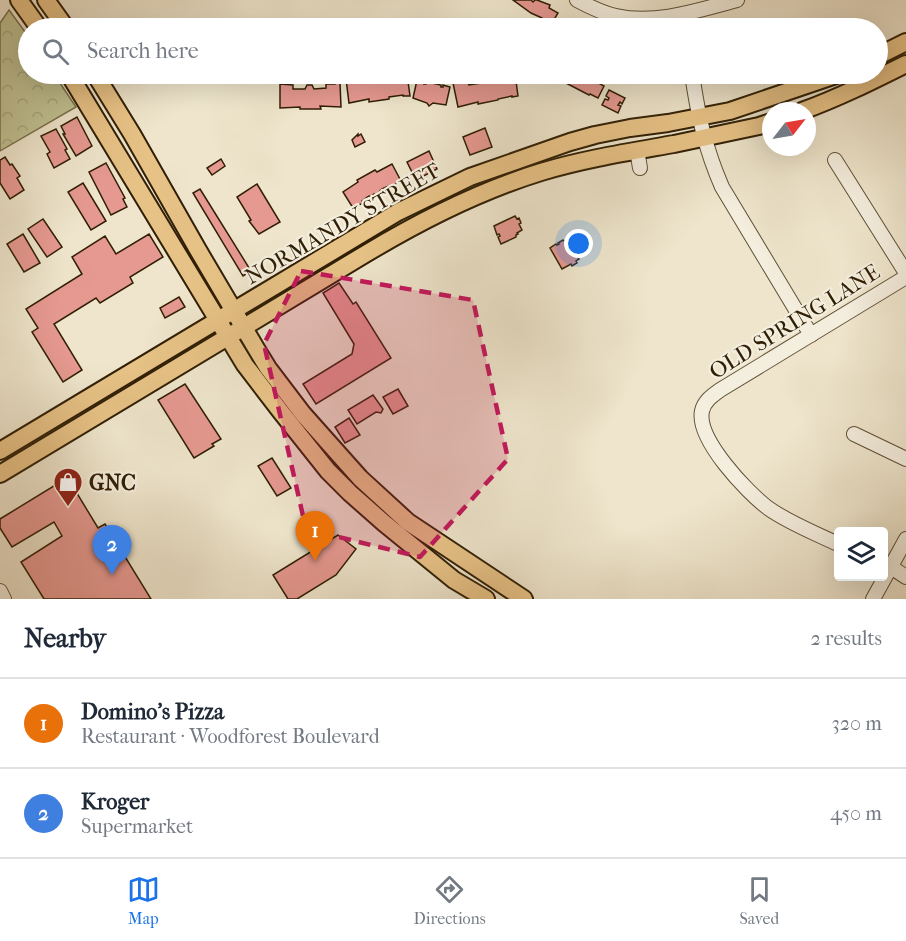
<!DOCTYPE html>
<html lang="en">
<head>
<meta charset="utf-8">
<style>
	:root { --surface:#fff; --page:#f2f2f3; --text:#1f2937; --muted:#747a83; --line:#e0e1e3; --accent:#1a73e8 }
	body { margin:0; font-family:"IM FELL French Canon",serif; background:var(--page); color:var(--text) }
	.controls { position:absolute; right:18px; bottom:18px; display:grid; overflow:hidden; border-radius:6px; box-shadow:0 6px 24px #0002 }
	.controls button { width:54px; height:54px; display:grid; place-items:center; padding:0; border:0; border-bottom:2px solid var(--line); background:var(--surface); color:var(--text); font:30px sans-serif }
	.compass { position:absolute; left:762px; top:102px; width:54px; height:54px; border-radius:50%; background:var(--surface); box-shadow:0 6px 24px #0002; rotate:59deg }
	.you { position:absolute; left:579px; top:244px; width:21px; height:21px; margin:-15px; border:4px solid #fff; border-radius:50%; background:#1a73e8; box-shadow:0 0 0 9px #1a73e833 }
	.badge { display:grid; place-items:center; width:39px; height:39px; border-radius:50%; background:var(--accent); color:#fff; font-size:20px; font-weight:700 }
	.pin { position:absolute; translate:-50% -50px; filter:drop-shadow(0 2px 3px #0008) }
	.pin::after { content:''; position:absolute; top:32px; width:21px; height:18px; background:inherit; clip-path:polygon(0 0,100% 0,50% 100%) }
	.list { margin:0; padding:0; list-style:none }
	h2 { display:flex; justify-content:space-between; align-items:center; height:78px; margin:0; padding:0 24px; font-size:26px }
	h2 small { font-size:20px; font-weight:400; color:var(--muted) }
	.list li { display:grid; grid-template-columns:39px 1fr auto; gap:18px; align-items:center; box-sizing:border-box; height:90px; padding:0 24px; border-top:2px solid var(--line) }
	.list b { display:block; font-size:22px; white-space:nowrap }
	.list p { margin:0; font-size:20px; white-space:nowrap; color:var(--muted) }
	.list em { font-size:20px; font-style:normal; color:var(--muted) }
	.icon { flex:none; width:33px; height:33px; fill:none; stroke:currentColor; stroke-width:2; stroke-linecap:round; stroke-linejoin:round }
	.map { position:relative; flex:none; width:906px; height:599px; overflow:hidden }
	.search { position:absolute; background:var(--surface); box-shadow:0 6px 24px #0002; left:18px; right:18px; top:18px; height:66px; display:flex; align-items:center; gap:15px; box-sizing:border-box; padding:0 21px; border-radius:33px; color:var(--muted); font-size:22px }
	.sheet { height:258px; background:var(--surface) }
	nav { display:flex; justify-content:space-around; align-items:center; box-sizing:border-box; height:84px; border-top:2px solid var(--line); background:var(--surface); font-size:16px; color:var(--muted) }
	nav a { display:grid; justify-items:center; gap:3px }
	nav .on { color:var(--accent) }
	.map>svg:first-child { display:block }
	.forest { fill:url(#forest-crowns); stroke:#78704c; stroke-width:1.5 }
	.building { fill:#e69991; stroke:#301f05; stroke-width:1.5 }
	.lines { fill:none; stroke-linecap:round; stroke-linejoin:round }
	.minor-casing { stroke:#605037; stroke-width:16 }
	.major-casing { stroke:#301f05; stroke-width:20 }
	.minor { stroke:#f4eede; stroke-width:14 }
	.major { stroke:#e7c286; stroke-width:16 }
	.marked { fill:#c2185b; fill-opacity:0.2; stroke:#c2185b; stroke-width:4.5; stroke-dasharray:12 8; stroke-linejoin:round }
	.labels { text-anchor:middle; stroke-width:4.5; stroke-linejoin:round; paint-order:stroke }
	.street-label { font-size:22px; fill:#301f05; stroke:#f4eede }
	.poi-label { font-size:22px; font-weight:bold; fill:#301f05; stroke:#f4eede; text-anchor:start }
</style>
</head>
<body>
<div class="map">
<svg width="906" height="599" viewBox="0 0 906 599">
	<defs>
		<pattern id="forest-crowns" width="20" height="18" patternUnits="userSpaceOnUse" patternTransform="scale(1.5)"><rect width="20" height="18" fill="#c0c293"/><path d="M2 6a3 3 0 1 1 6 0M12 15a3 3 0 1 1 6 0" fill="none" stroke="#a5a67d"/></pattern>
	</defs>
	<rect width="100%" height="100%" fill="#eee5cc"/>
	<filter id="stains"><feTurbulence type="fractalNoise" baseFrequency=".00333" numOctaves="4"/><feColorMatrix values="0 0 0 0 .2 0 0 0 0 .09 0 0 0 0 .02 0 0 0 .5 -.17"/></filter>
	<radialGradient id="worn" r=".72"><stop offset=".6" stop-color="#630" stop-opacity="0"/><stop offset="1" stop-color="#630" stop-opacity=".3"/></radialGradient>
	<polygon class="forest" points="9,10 28,36 28,74 54,74 76,107 0,151 0,23"/>
	<g class="building">
		<polygon points="513,0 531,0 533,2 535,0 537,0 550,5 549,8 558,13 549,28 541,22 542,18 531,13"/>
		<polygon points="393,74 407,74 410,96 403,96 403,95 389,97 389,99 369,102 369,99 349,103 346,79 360,78 361,82 372,81 374,78 379,77 381,80 393,78"/>
		<polygon points="508,74 515,74 518,96 512,97 512,96 498,99 498,100 478,104 478,102 458,107 453,83 468,81 469,85 481,83 482,80 487,79 489,82 501,80 501,76"/>
		<polygon points="559,74 576,74 594,83 595,81 604,86 598,98 590,94 589,95 564,82 565,81 557,77"/>
		<polygon points="417,80 425,81 424,84 426,84 427,82 441,85 441,87 443,87 443,85 450,87 446,105 433,103 429,106 427,103 413,98"/>
		<polygon points="335,83 340,83 341,107 320,106 321,109 300,109 300,107 280,108 280,84 293,85 293,89 305,89 307,85 312,85 314,89 326,88 326,84 335,84"/>
		<polygon points="609,90 625,98 622,104 620,102 618,105 621,106 618,113 602,105 605,99 608,100 609,98 606,96"/>
		<polygon points="77,117 92,146 76,156 63,134 65,134 61,126"/>
		<polygon points="485,128 492,147 470,155 463,137"/>
		<polygon points="56,129 67,149 65,150 70,159 54,168 47,154 50,152 41,136"/>
		<polygon points="358,134 358,136 361,134 365,142 355,147 352,140"/>
		<polygon points="429,151 437,169 416,180 407,162"/>
		<polygon points="5,157 10,165 12,164 20,176 17,178 24,190 10,199 0,183 0,160"/>
		<polygon points="221,159 225,166 212,175 207,168"/>
		<polygon points="106,163 125,198 123,199 127,207 111,215 89,172"/>
		<polygon points="392,164 401,181 391,187 391,185 382,189 376,195 374,194 370,197 369,196 362,201 363,203 353,208 343,192 358,182 357,180 375,170 377,172"/>
		<polygon points="83,183 106,221 91,230 68,192"/>
		<polygon points="257,184 280,222 259,234 249,221 251,220 237,197"/>
		<polygon points="200,189 251,271 243,276 193,193"/>
		<polygon points="515,216 517,219 519,218 521,223 519,224 522,230 517,233 518,234 516,235 516,237 501,244 498,237 500,236 499,234 497,235 494,226"/>
		<polygon points="43,219 62,247 47,257 28,229"/>
		<polygon points="23,234 40,263 24,272 7,244"/>
		<polygon points="149,234 163,257 130,277 133,283 100,303 96,298 54,324 82,370 63,382 32,332 38,328 26,309 82,274 72,257 105,236 116,254"/>
		<polygon points="563,240 564,241 567,240 579,259 576,261 577,263 572,266 571,264 562,269 550,248 556,244 557,245 559,244 558,243"/>
		<polygon points="339,283 353,304 356,302 391,358 316,404 303,384 352,354 354,344 323,293"/>
		<polygon points="179,297 185,307 165,318 160,308"/>
		<polygon points="185,384 221,439 212,444 214,446 194,458 158,400"/>
		<polygon points="398,389 408,406 393,414 383,397"/>
		<polygon points="373,395 383,409 381,413 376,412 357,424 348,410"/>
		<polygon points="349,418 360,435 345,443 335,427"/>
		<polygon points="272,458 291,488 277,496 258,466"/>
		<polygon points="57,484 72,485 98,528 105,524 151,599 44,599 21,562 62,536 54,522 12,547 0,528 0,519"/>
		<polygon points="338,535 356,549 336,575 297,599 288,599 273,575"/>
	</g>
	<g class="lines">
		<g class="minor-casing">
			<g id="minor">
				<path d="M577,0C590,7 602,13 616,16C656,25 699,10 737,0"/>
				<path d="M692,74C698,115 705,148 722,187L811,335"/>
				<polyline points="637,150 640,168"/>
				<polyline points="835,160 906,273"/>
				<polyline points="854,434 906,459"/>
				<path d="M838,544C815,533 789,523 768,508C747,492 696,439 702,411C704,401 713,395 720,390L906,277"/>
				<polyline points="884,564 891,567 906,577"/>
				<polyline points="0,591 4,599"/>
				<polyline points="873,599 906,539"/>
			</g>
		</g>
		<g class="major-casing">
			<g id="major">
				<polyline points="19,0 39,28"/>
				<polyline points="46,0 66,28"/>
				<polyline points="878,56 906,42"/>
				<polyline points="69,74 245,365 281,412 328,471 350,493 384,523 454,580 486,599"/>
				<polyline points="95,74 132,134 198,250 257,350 268,368 303,414 360,478 408,522 524,599"/>
				<path d="M802,111C838,98 872,81 906,64"/>
				<polyline points="0,451 398,212 470,177 570,142 595,135 630,128 668,123 730,111 839,74"/>
				<path d="M0,474L367,253C422,220 479,191 541,172C584,159 629,152 674,144C703,138 731,132 759,126L771,122"/>
			</g>
		</g>
		<use href="#minor" class="minor"/>
		<use href="#major" class="major"/>
	</g>
	<path class="marked" d="M301,271L473,300L508,459L420,557L306,529L264,344Z"/>
	<defs>
		<g id="shop-pin" transform="scale(1.5)"><path d="M0 17L-7.5 6A9.5 9.5 0 1 1 7.5 6Z" fill="#8f2418" stroke="#f4eede"/><path d="M-5-2.5h2.3a2.7 3.5 0 0 1 5.4 0H5L5.5 6h-11ZM-1.5-2.5h3a1.5 2.3 0 0 0-3 0Z" fill="#fff"/></g>
	</defs>
	<g fill-rule="evenodd">
		<use href="#shop-pin" x="68" y="482"/>
	</g>
	<g class="labels">
		<g class="street-label">
			<text transform="translate(342 223) rotate(-30)" y="8">NORMANDY STREET</text>
			<text transform="translate(794 321) rotate(-32)" y="8">OLD SPRING LANE</text>
		</g>
		<g class="poi-label">
			<text x="89" y="490">GNC</text>
		</g>
	</g>
	<rect width="100%" height="100%" filter="url(#stains)"/>
	<rect width="100%" height="100%" fill="url(#worn)"/>
</svg>
<div class="controls">
<button><svg class="icon" aria-label="layers" viewBox="0 0 24 24"><path d="M12 4l9 5-9 5-9-5zM3 14l9 5 9-5"/></svg></button>
</div>
<svg class="compass" viewBox="-18 -18 36 36"><path d="M0-13l5 13h-10z" fill="#e53935"/><path d="M0 13l5-13h-10z" fill="#747a83"/></svg>
<div class="you"></div>
<div class="pin badge" style="left:315px;top:561px;background:#e8710a">1</div>
<div class="pin badge" style="left:112px;top:575px;background:#3f7fe0">2</div>
<div class="search"><svg class="icon" aria-label="search" viewBox="0 0 24 24"><circle cx="10" cy="10" r="6"/><path d="M15 15l6 6"/></svg>Search here</div>
</div>
<section class="sheet">
<h2>Nearby<small>2 results</small></h2>
<ul class="list">
<li><span class="badge" style="background:#e8710a">1</span><div><b>Domino's Pizza</b><p>Restaurant · Woodforest Boulevard</p></div><em>320 m</em></li>
<li><span class="badge" style="background:#3f7fe0">2</span><div><b>Kroger</b><p>Supermarket</p></div><em>450 m</em></li>
</ul>
</section>
<nav>
<a class="on"><svg class="icon" aria-label="map" viewBox="0 0 24 24"><path d="M3 6l6-2 6 2 6-2v14l-6 2-6-2-6 2zM9 4v14M15 6v14"/></svg>Map</a>
<a><svg class="icon" aria-label="directions" viewBox="0 0 24 24"><path d="M12 3l9 9-9 9-9-9zM9 14v-3h6M13 9l2 2-2 2"/></svg>Directions</a>
<a><svg class="icon" aria-label="saved" viewBox="0 0 24 24"><path d="M7 4h10v16l-5-4-5 4z"/></svg>Saved</a>
</nav>
</body>
</html>
